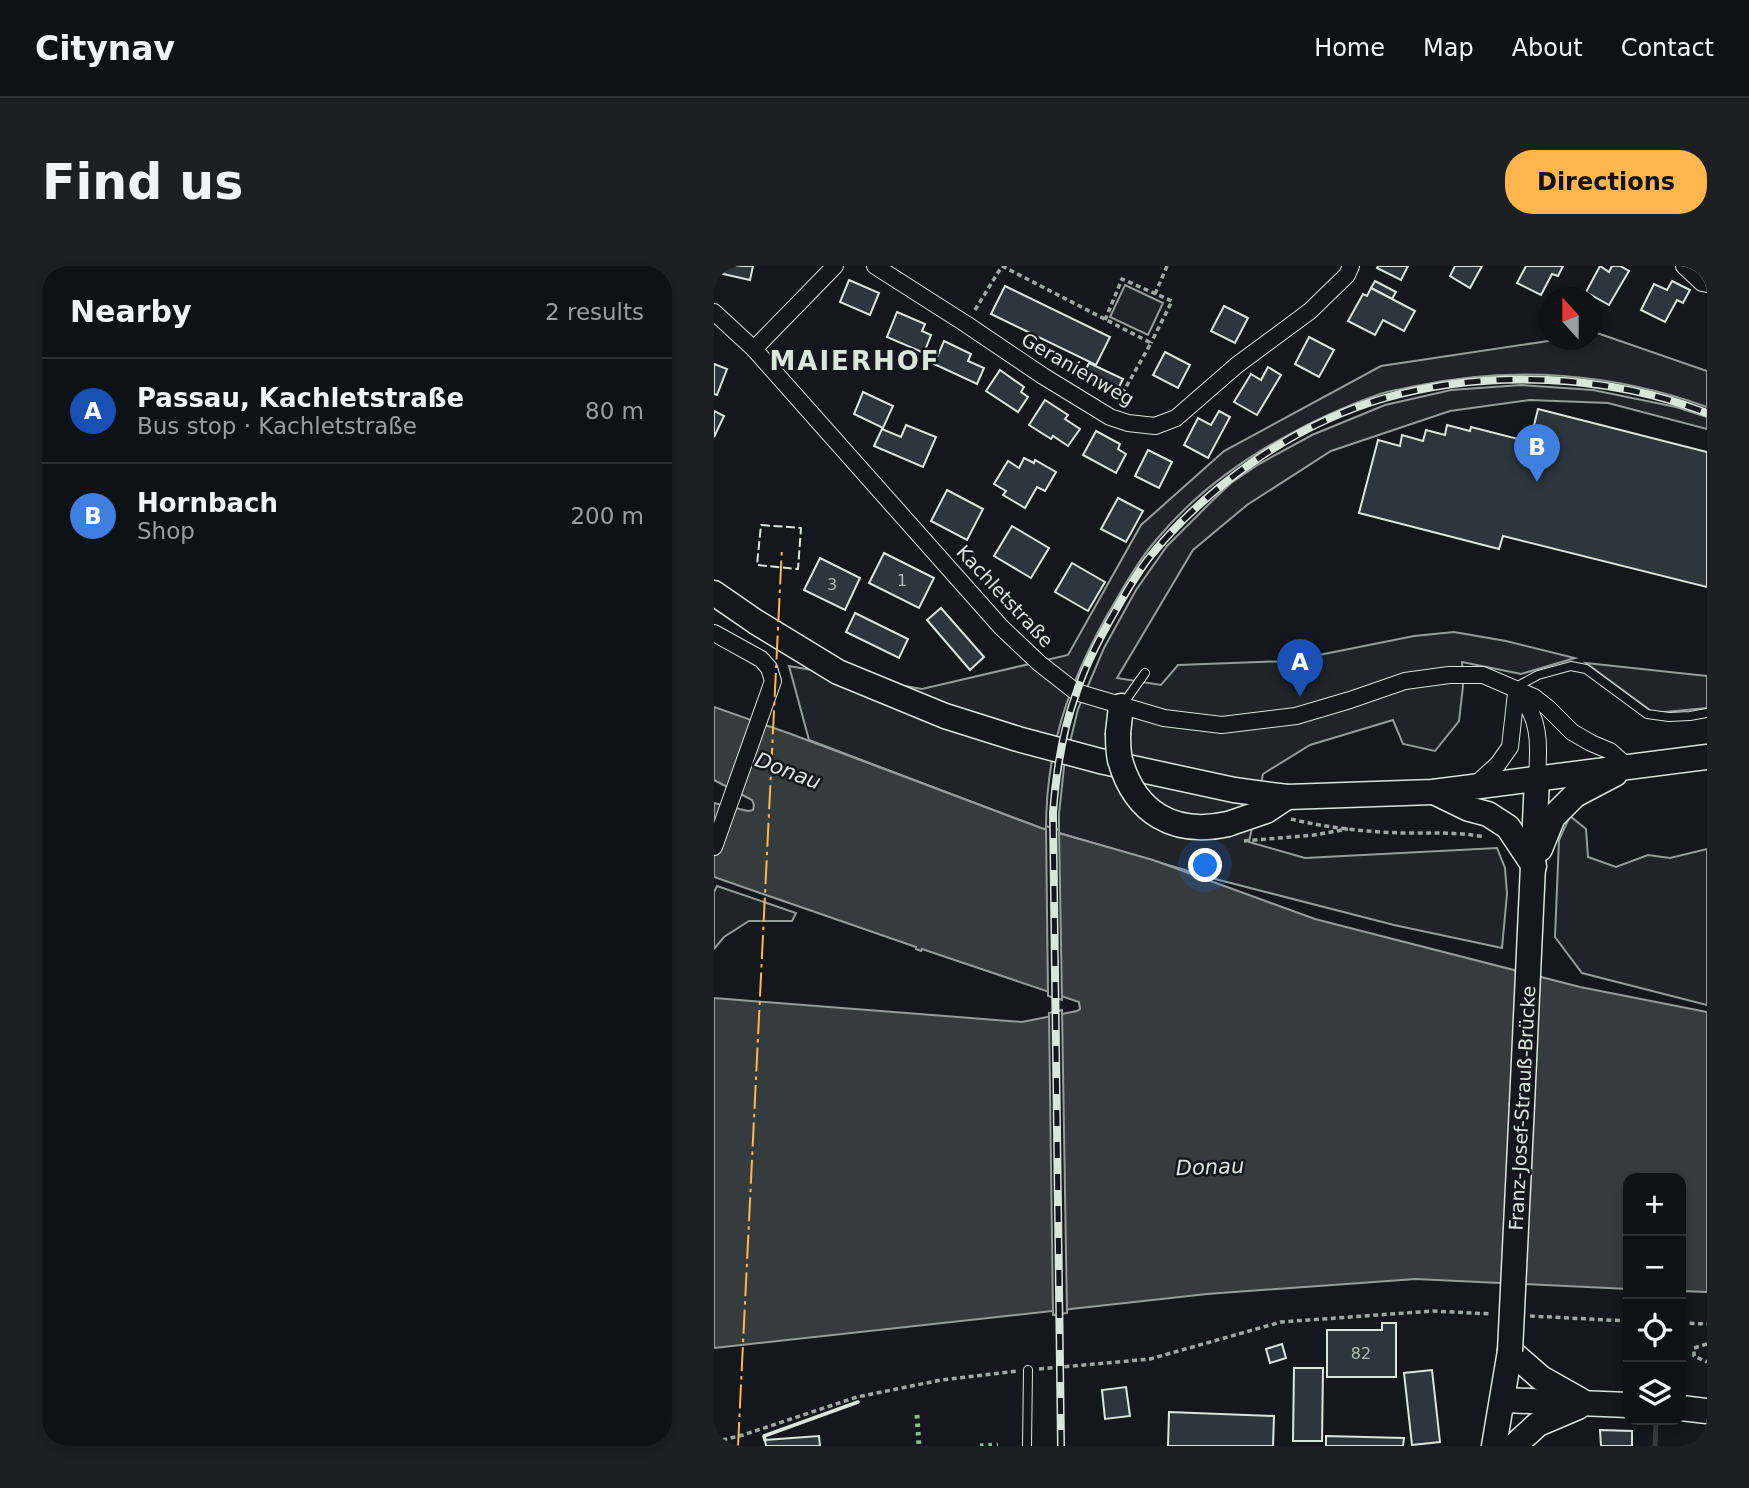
<!DOCTYPE html>
<html lang="en">
<head>
<meta charset="utf-8">
<style>
	:root { --surface:#0f1215; --page:#1d2022; --text:#f1f3f6; --muted:#9b9ea0; --line:#2f3234; --accent:#ffb74d }
	body { margin:0; font-family:"DejaVu Sans",sans-serif; background:var(--page); color:var(--text) }
	.controls { position:absolute; right:21px; bottom:21px; display:grid; overflow:hidden; border-radius:14px; box-shadow:0 4px 10px #0003 }
	.controls button { width:63px; height:63px; display:grid; place-items:center; padding:0; border:0; border-bottom:2px solid var(--line); background:var(--surface); color:var(--text); font:35px sans-serif }
	.compass { position:absolute; left:825px; top:21px; width:63px; height:63px; border-radius:50%; background:var(--surface); box-shadow:0 4px 10px #0003; rotate:339deg }
	.you { position:absolute; left:492px; top:600px; width:24px; height:24px; margin:-18px; border:5px solid #fff; border-radius:50%; background:#1a73e8; box-shadow:0 0 0 10px #1a73e833 }
	.badge { display:grid; place-items:center; width:46px; height:46px; border-radius:50%; background:var(--accent); color:#fff; font-size:23px; font-weight:700 }
	.pin { position:absolute; translate:-50% -58px; filter:drop-shadow(0 2px 4px #0008) }
	.pin::after { content:''; position:absolute; top:37px; width:24px; height:21px; background:inherit; clip-path:polygon(0 0,100% 0,50% 100%) }
	.list { margin:0; padding:0; list-style:none }
	h2 { display:flex; justify-content:space-between; align-items:center; height:91px; margin:0; padding:0 28px; font-size:30px }
	h2 small { font-size:23px; font-weight:400; color:var(--muted) }
	.list li { display:grid; grid-template-columns:46px 1fr auto; gap:21px; align-items:center; box-sizing:border-box; height:105px; padding:0 28px; border-top:2px solid var(--line) }
	.list b { display:block; font-size:26px; white-space:nowrap }
	.list p { margin:0; font-size:23px; white-space:nowrap; color:var(--muted) }
	.list em { font-size:23px; font-style:normal; color:var(--muted) }
	.icon { flex:none; width:38px; height:38px; fill:none; stroke:currentColor; stroke-width:2; stroke-linecap:round; stroke-linejoin:round }
	.map { position:relative; flex:none; width:993px; height:1180px; overflow:hidden; border-radius:28px }
	header { display:flex; align-items:center; gap:42px; box-sizing:border-box; height:98px; padding:0 35px; background:var(--surface); border-bottom:2px solid var(--line) }
	header strong { font-size:33px }
	nav { display:flex; gap:38px; margin-inline-start:auto; font-size:24px }
	.intro { display:flex; align-items:center; justify-content:space-between; box-sizing:border-box; height:168px; padding:0 42px }
	h1 { margin:0; font-size:49px }
	.button { padding:18px 32px; border-radius:28px; background:var(--accent); color:#111; font-size:24px; font-weight:700 }
	main { display:flex; gap:42px; padding:0 42px }
	aside { flex:1; background:var(--surface); border-radius:28px; box-shadow:0 4px 10px #0003 }
	.map>svg:first-child { display:block }
	.green { fill:#202428; stroke:#939e99; stroke-width:2 }
	.water { fill:#363b3e; stroke:#939e99; stroke-width:2 }
	.pier { fill:#14181c; stroke:#939e99; stroke-width:2 }
	.lines { fill:none; stroke-linecap:round; stroke-linejoin:round }
	.stream { stroke:#363b3e; stroke-width:5 }
	.building { fill:#2c363c; stroke:#d8e6dc; stroke-width:2 }
	.service-casing { stroke:#d8e6dc; stroke-width:10 }
	.minor-casing { stroke:#d8e6dc; stroke-width:18 }
	.primary-casing { stroke:#d8e6dc; stroke-width:27 }
	.path { stroke:#9da8a2; stroke-width:3.5; stroke-dasharray:5 3.5; stroke-linecap:butt }
	.service { stroke:#14181c; stroke-width:8 }
	.minor { stroke:#14181c; stroke-width:16 }
	.primary { stroke:#14181c; stroke-width:24 }
	.rail-casing { stroke:#d8e6dc; stroke-width:8 }
	.rail { stroke:#14181c; stroke-width:5; stroke-dasharray:16; stroke-linecap:butt }
	.primary-bridge-casing { stroke:#d8e6dc; stroke-width:27; stroke-linecap:butt }
	.primary-bridge { stroke:#14181c; stroke-width:24 }
	.hedge { stroke:#8ac095; stroke-width:5; stroke-dasharray:3.5 5; stroke-linecap:butt }
	.fence { stroke:#d8e6dc; stroke-width:2; stroke-dasharray:9 3.5; stroke-linecap:butt }
	.wall { stroke:#d8e6dc; stroke-width:3.5 }
	.power { stroke:#ffb74d; stroke-width:2; stroke-dasharray:24 5 3.5 5; stroke-linecap:butt }
	.labels { text-anchor:middle; stroke-width:5; stroke-linejoin:round; paint-order:stroke }
	.number-label { font-size:16px; fill:#adbab4 }
	.street-label { font-size:19px; fill:#d8e6dc; stroke:#14181c }
	.water-label { font-size:21px; font-style:italic; fill:#d8e6dc; stroke:#14181c }
	.district-label { font-size:26px; font-weight:bold; letter-spacing:2px; fill:#d8e6dc; stroke:#14181c }
</style>
</head>
<body>
<header>
<strong>Citynav</strong>
<nav><a>Home</a><a>Map</a><a>About</a><a>Contact</a></nav>
</header>
<div class="intro"><h1>Find us</h1><a class="button">Directions</a></div>
<main>
<aside>
<h2>Nearby<small>2 results</small></h2>
<ul class="list">
<li><span class="badge" style="background:#1a4fb4">A</span><div><b>Passau, Kachletstraße</b><p>Bus stop · Kachletstraße</p></div><em>80 m</em></li>
<li><span class="badge" style="background:#3f7fe0">B</span><div><b>Hornbach</b><p>Shop</p></div><em>200 m</em></li>
</ul>
</aside>
<div class="map">
<svg width="993" height="1180" viewBox="0 0 993 1180">
	<rect width="100%" height="100%" fill="#14181c"/>
	<g class="green">
		<polygon points="411,19 449,37 434,69 396,51"/>
		<path d="M883,67L993,105V141C900,107 799,99 702,120C690,123 677,124 666,128C631,140 597,156 565,174C519,200 477,232 443,273C422,297 407,326 391,353C353,422 332,484 332,564L95,474L75,400L208,423L354,389L427,259L510,185L667,100L841,74H878V68Z"/>
		<polygon points="807,119 879,124 962,141 993,151 993,163 894,137 816,134 736,145 617,185 533,239 479,284 403,412 447,419 464,399 575,395 700,370 740,366 792,375 861,392 807,408 748,396 749,420 745,455 721,485 689,478 679,454 596,479 549,508 535,576 591,592 783,582 791,602 793,628 788,682 680,659 505,614 345,567 345,548 350,501 364,443 390,382 422,324 453,280 497,236 517,217 545,198 598,169 671,139 737,124"/>
		<polygon points="872,397 993,410 993,442 940,447"/>
		<polygon points="856,550 872,563 874,591 902,601 934,589 956,592 993,583 993,739 868,707 841,671 845,574"/>
		<polygon points="3,620 82,647 78,655 35,655 10,671 0,683 0,626"/>
	</g>
	<polygon class="water" points="0,441 77,468 327,562 439,594 601,653 866,721 993,746 993,1026 967,1025 967,912 914,912 914,1023 702,1013 493,1028 0,1082 0,732 308,756 363,745 366,743 365,736 208,683 207,685 202,683 202,681 0,611 0,537 34,545 39,544 40,539 38,534 0,514"/>
	<g class="pier">
		<polygon points="332,560 345,564 348,734 334,730"/>
		<polygon points="348,744 353,1047 339,1049 335,747"/>
	</g>
	<g class="lines">
		<polyline class="stream" points="941,1180 942,1154"/>
	</g>
	<g class="building">
		<polygon points="11,0 39,0 36,14 9,8"/>
		<polygon points="664,0 694,0 687,14 663,2"/>
		<polygon points="741,0 768,0 756,22 736,10"/>
		<polygon points="812,0 849,0 844,10 838,8 827,29 803,17"/>
		<polygon points="886,0 895,6 898,0 906,0 915,5 895,39 872,26"/>
		<polygon points="135,14 165,27 156,49 126,36"/>
		<polygon points="661,15 682,26 678,33 657,22"/>
		<polygon points="958,15 976,24 969,37 963,34 951,56 927,44 940,18 953,24"/>
		<polygon points="291,20 396,71 382,99 277,48"/>
		<polygon points="657,22 701,45 690,65 669,54 661,69 634,55 649,28 653,30"/>
		<polygon points="510,40 534,52 521,77 497,65"/>
		<polygon points="183,46 211,58 208,65 217,69 210,87 173,71"/>
		<polygon points="595,71 620,84 605,111 581,98"/>
		<polygon points="230,75 257,88 254,95 270,102 263,118 220,98"/>
		<polygon points="451,86 476,99 464,122 439,109"/>
		<polygon points="375,97 409,113 403,125 369,109"/>
		<polygon points="0,98 13,103 3,129 0,128"/>
		<polygon points="554,101 567,109 543,149 520,136 537,108 547,114"/>
		<polygon points="286,104 310,121 307,126 314,131 304,146 272,125"/>
		<polygon points="149,126 179,140 169,162 140,148"/>
		<polygon points="331,134 354,149 351,153 366,163 354,180 339,170 337,173 315,159"/>
		<polygon points="824,143 993,186 993,321 789,270 785,283 645,247 664,174 686,180 688,169 709,175 712,164 731,169 733,159 756,165 757,161 816,176"/>
		<polygon points="0,145 10,150 0,171"/>
		<polygon points="505,145 516,151 494,192 470,179 484,152 497,159"/>
		<polygon points="192,159 222,171 209,201 160,180 168,163 187,171"/>
		<polygon points="382,165 406,178 404,183 412,188 402,207 369,189"/>
		<polygon points="434,184 458,196 445,222 421,210"/>
		<polygon points="310,192 320,197 321,194 342,206 331,225 323,221 311,242 289,229 292,225 280,218 294,195 305,202"/>
		<polygon points="233,224 269,243 253,274 217,255"/>
		<polygon points="404,232 429,245 412,276 387,263"/>
		<polygon points="298,260 335,282 317,312 280,290"/>
		<polygon points="170,287 220,312 205,342 155,317"/>
		<polygon points="106,292 146,312 131,344 90,324"/>
		<polygon points="358,297 391,316 374,345 341,326"/>
		<polygon points="227,342 270,391 256,404 213,354"/>
		<polygon points="141,347 194,373 185,392 132,366"/>
		<polygon points="668,1057 682,1057 682,1111 613,1111 613,1064 668,1064"/>
		<polygon points="568,1078 572,1092 556,1097 552,1083"/>
		<polygon points="580,1102 609,1102 608,1175 579,1175"/>
		<polygon points="718,1104 726,1176 698,1179 690,1107"/>
		<polygon points="412,1121 416,1150 391,1153 388,1124"/>
		<polygon points="455,1146 560,1150 559,1180 454,1180"/>
		<polygon points="886,1164 918,1165 918,1180 887,1180"/>
		<polygon points="105,1170 106,1180 52,1180 51,1174"/>
		<polygon points="612,1170 690,1172 689,1180 612,1180"/>
	</g>
	<g class="lines">
		<g class="service-casing">
			<g id="service">
				<polyline points="802,421 824,409 857,400 872,403 933,448 955,451 976,450 993,447"/>
				<polyline points="409,438 431,407"/>
				<polyline points="313,1180 314,1104"/>
			</g>
		</g>
		<g class="minor-casing">
			<g id="minor">
				<polyline points="161,0 252,58 329,110 396,151 414,157 441,160 462,152 523,99 596,45 633,9 637,0"/>
				<polyline points="970,0 988,17 993,18"/>
				<polyline points="0,46 40,83 287,361 325,397 362,426 450,452 508,459 582,450 636,434 691,415 735,409 769,409 820,431 834,442 858,466 877,477 896,485 914,501"/>
				<polyline points="40,83 121,0"/>
				<polyline points="0,367 47,393 55,402 59,415 0,581"/>
				<path d="M801,425C805,431 811,437 815,443C827,464 824,490 823,513"/>
				<polyline points="761,519 784,498 796,481 802,427"/>
			</g>
		</g>
		<g class="primary-casing">
			<g id="primary">
				<polyline points="0,327 42,356 124,406 231,450 304,473 386,495 520,524 573,531 719,526 993,491"/>
				<polyline points="404,467 407,440"/>
				<polyline points="720,526 755,543 774,548 794,561 820,600"/>
				<polyline points="514,558 552,545 573,531"/>
				<polyline points="826,583 839,551 861,529 901,508"/>
				<polyline points="808,838 823,513"/>
				<polyline points="796,1085 827,1112 866,1134"/>
				<polyline points="789,1134 914,1139"/>
				<polyline points="967,1142 993,1145"/>
				<polyline points="780,1180 796,1085"/>
				<polyline points="800,1180 824,1158 864,1141"/>
			</g>
		</g>
		<g class="path">
			<polyline points="288,0 437,77 403,137"/>
			<polyline points="441,28 453,0"/>
			<polyline points="261,44 288,0"/>
			<polyline points="391,54 408,13 458,35 437,77"/>
			<path d="M577,553C614,562 653,566 690,567C718,567 744,566 771,571"/>
			<polyline points="530,575 600,569 634,563"/>
			<polyline points="816,1050 914,1055"/>
			<polyline points="967,1057 993,1058"/>
			<polyline points="993,1078 980,1082 980,1090 993,1096"/>
			<polyline points="325,1103 436,1093 567,1056 719,1045 777,1048"/>
			<polyline points="0,1176 29,1169 143,1131 227,1114 304,1105"/>
		</g>
		<use href="#service" class="service"/>
		<use href="#minor" class="minor"/>
		<use href="#primary" class="primary"/>
		<g class="rail-casing">
			<path id="rail" d="M347,1180L339,547C342,507 348,466 362,428C370,403 382,379 395,356C407,335 419,313 434,293C493,220 580,158 671,132C773,103 894,108 993,147"/>
		</g>
		<use href="#rail" class="rail"/>
		<g class="primary-bridge-casing">
			<g id="primary-bridge">
				<path d="M404,467C404,475 404,485 406,494C421,547 460,570 514,558"/>
				<polyline points="796,1085 808,838"/>
			</g>
		</g>
		<use href="#primary-bridge" class="primary-bridge"/>
		<g class="hedge">
			<polyline points="203,1149 205,1180"/>
			<polyline points="266,1180 284,1179"/>
		</g>
		<polygon class="fence" points="47,259 87,262 84,303 43,299"/>
		<polyline class="wall" points="51,1174 50,1170 144,1136"/>
		<polyline class="power" points="24,1180 68,281"/>
	</g>
	<g class="labels">
		<g class="number-label">
			<text x="188" y="320">1</text>
			<text x="118" y="324">3</text>
			<text x="647" y="1093">82</text>
		</g>
		<g class="street-label">
			<text transform="translate(364 103) rotate(30)" y="7">Geranienweg</text>
			<text transform="translate(291 330) rotate(47)" y="7">Kachletstraße</text>
			<text transform="translate(808 842) rotate(-87)" y="7">Franz-Josef-Strauß-Brücke</text>
		</g>
		<g class="water-label">
			<text transform="translate(74 505) rotate(21)" y="7">Donau</text>
			<text transform="translate(496 901) rotate(-2)" y="7">Donau</text>
		</g>
		<g class="district-label">
			<text x="141" y="104">MAIERHOF</text>
		</g>
	</g>
</svg>
<div class="controls">
<button>+</button>
<button>−</button>
<button><svg class="icon" aria-label="locate" viewBox="0 0 24 24"><circle cx="12" cy="12" r="6"/><path d="M12 2v4M12 18v4M2 12h4M18 12h4"/></svg></button>
<button><svg class="icon" aria-label="layers" viewBox="0 0 24 24"><path d="M12 4l9 5-9 5-9-5zM3 14l9 5 9-5"/></svg></button>
</div>
<svg class="compass" viewBox="-18 -18 36 36"><path d="M0-13l5 13h-10z" fill="#e53935"/><path d="M0 13l5-13h-10z" fill="#9b9ea0"/></svg>
<div class="you"></div>
<div class="pin badge" style="left:586px;top:431px;background:#1a4fb4">A</div>
<div class="pin badge" style="left:823px;top:216px;background:#3f7fe0">B</div>
</div>
</main>
</body>
</html>
